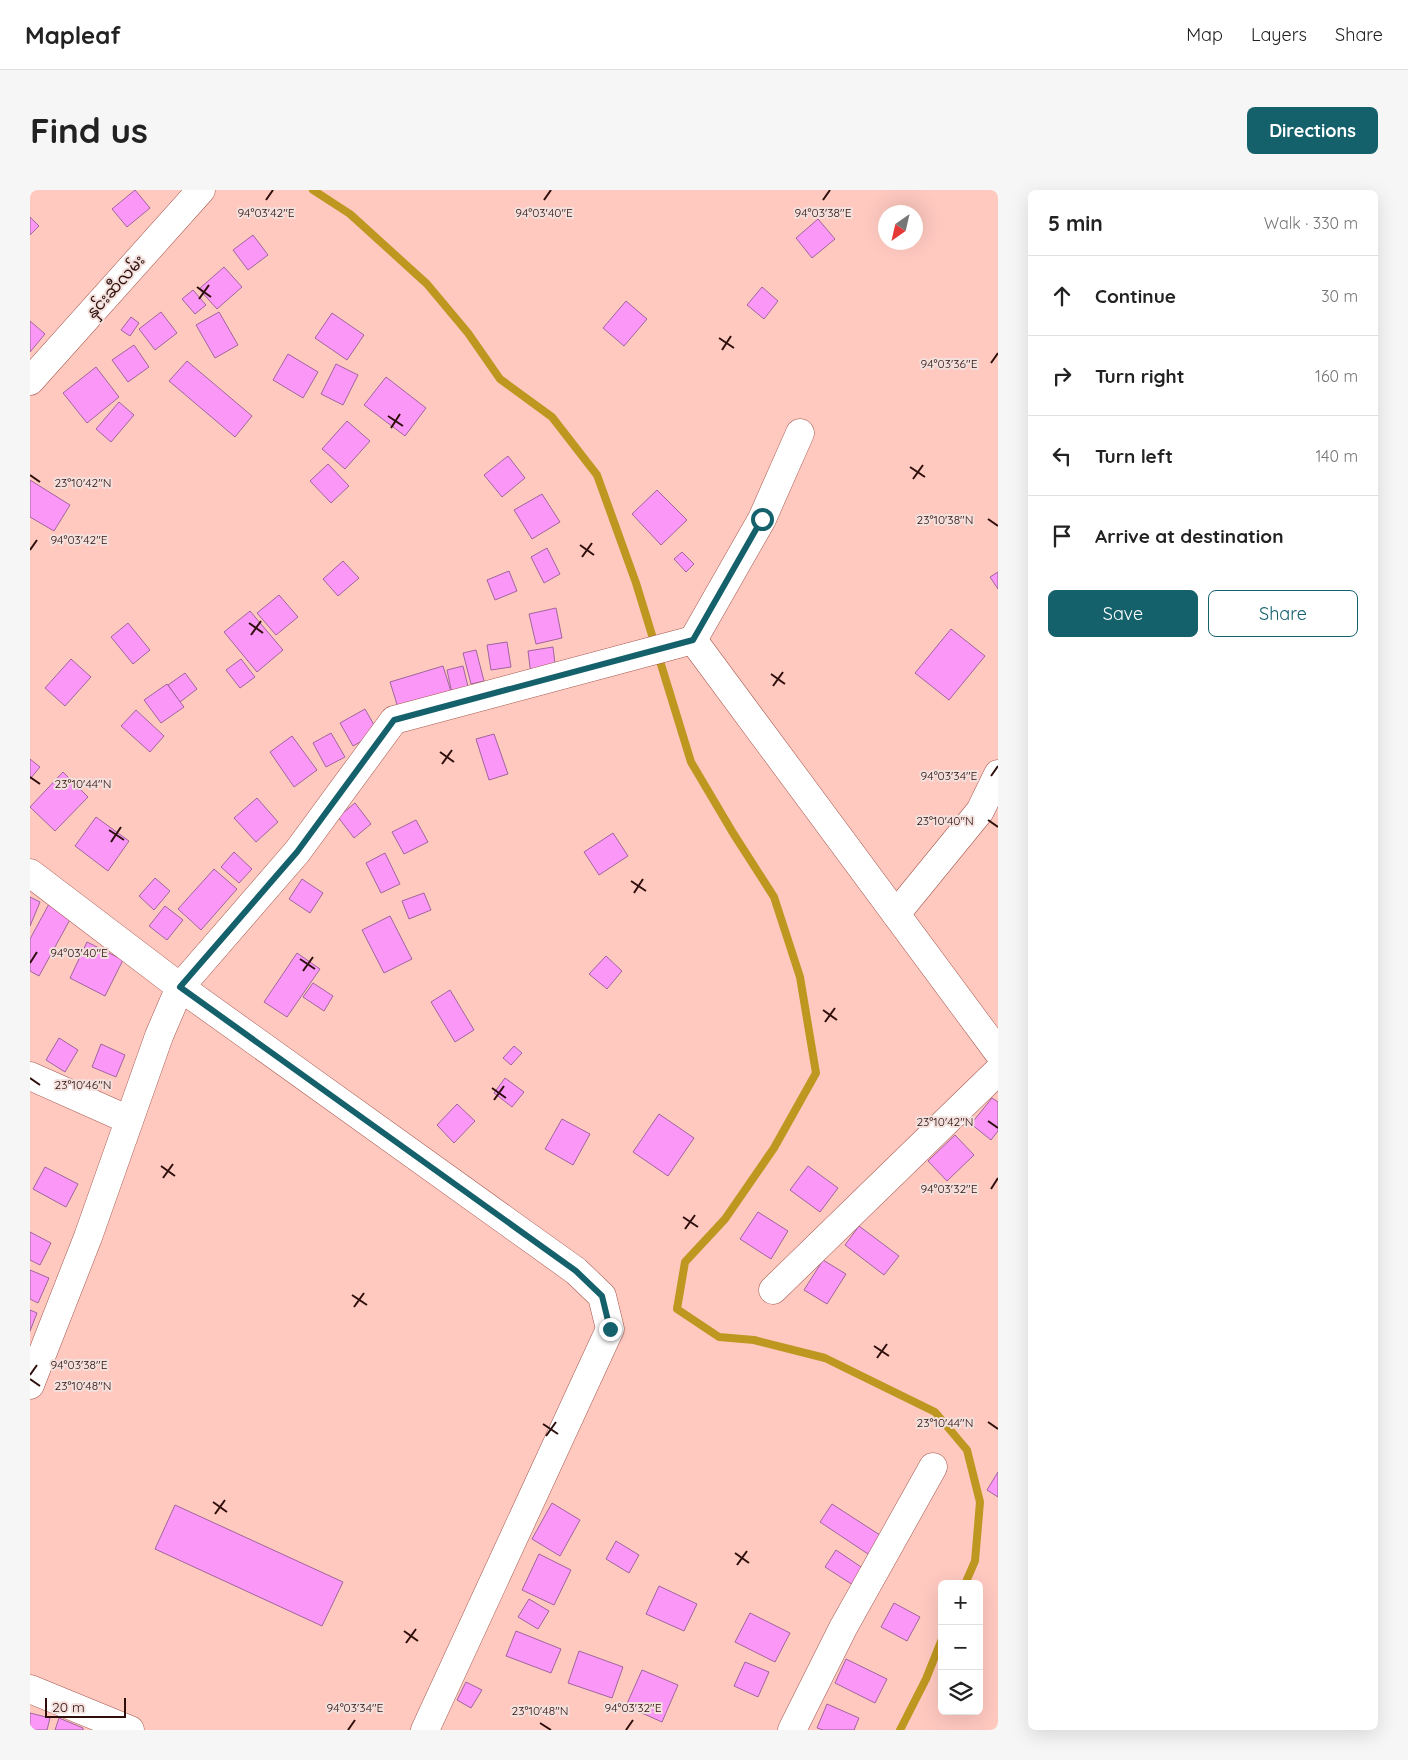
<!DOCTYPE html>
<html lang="en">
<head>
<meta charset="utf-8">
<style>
	:root { --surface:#fff; --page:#f6f6f6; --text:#222; --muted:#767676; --line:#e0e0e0; --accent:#14616c }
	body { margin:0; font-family:Quicksand,"Noto Sans Myanmar",sans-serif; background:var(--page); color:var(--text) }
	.controls { position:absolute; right:15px; bottom:15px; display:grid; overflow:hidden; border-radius:8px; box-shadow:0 5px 20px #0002 }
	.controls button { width:45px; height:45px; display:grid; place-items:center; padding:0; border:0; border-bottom:1px solid var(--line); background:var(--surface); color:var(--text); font:25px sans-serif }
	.compass { position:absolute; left:848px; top:15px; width:45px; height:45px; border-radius:50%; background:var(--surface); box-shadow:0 5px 20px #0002; rotate:214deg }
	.scale { position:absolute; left:15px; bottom:12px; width:81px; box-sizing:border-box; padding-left:5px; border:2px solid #2e0f0c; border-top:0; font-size:14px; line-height:18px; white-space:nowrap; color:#2e0f0c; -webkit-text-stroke:4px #f2e0dd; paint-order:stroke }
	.stop { position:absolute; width:15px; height:15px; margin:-11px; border:4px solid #14616c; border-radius:50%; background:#fff }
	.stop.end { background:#14616c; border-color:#fff; box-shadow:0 1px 5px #0008 }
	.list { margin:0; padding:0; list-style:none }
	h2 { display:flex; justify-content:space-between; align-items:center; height:65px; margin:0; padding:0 20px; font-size:21px }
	h2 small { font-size:16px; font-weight:400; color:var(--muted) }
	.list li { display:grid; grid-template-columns:32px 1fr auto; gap:15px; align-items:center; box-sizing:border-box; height:80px; padding:0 20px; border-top:1px solid var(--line) }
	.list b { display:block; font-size:19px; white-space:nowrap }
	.list em { font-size:16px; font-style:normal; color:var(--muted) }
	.actions { display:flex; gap:10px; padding:15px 20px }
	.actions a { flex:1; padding:11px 0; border:1px solid var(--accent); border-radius:8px; text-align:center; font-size:18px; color:var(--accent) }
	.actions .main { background:var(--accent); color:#fff }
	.icon { flex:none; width:28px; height:28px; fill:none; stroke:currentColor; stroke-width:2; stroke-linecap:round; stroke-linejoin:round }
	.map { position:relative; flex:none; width:968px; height:1540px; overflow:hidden; border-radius:8px }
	header { display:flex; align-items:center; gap:30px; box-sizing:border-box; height:70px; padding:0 25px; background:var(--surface); border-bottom:1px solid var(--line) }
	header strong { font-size:24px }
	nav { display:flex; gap:28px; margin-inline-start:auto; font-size:18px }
	.intro { display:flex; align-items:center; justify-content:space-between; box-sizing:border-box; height:120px; padding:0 30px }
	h1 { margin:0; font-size:35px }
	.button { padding:12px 22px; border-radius:8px; background:var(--accent); color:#fff; font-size:18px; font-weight:700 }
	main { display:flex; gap:30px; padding:0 30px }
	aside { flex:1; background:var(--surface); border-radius:8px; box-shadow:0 5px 20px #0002 }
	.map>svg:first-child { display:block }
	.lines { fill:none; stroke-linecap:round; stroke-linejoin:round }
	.stream { stroke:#be9720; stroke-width:8 }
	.building { fill:#fb98f7; stroke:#9f659c }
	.minor-casing { stroke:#a5574d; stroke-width:29 }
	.minor { stroke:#fff; stroke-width:28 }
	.route { stroke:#14616c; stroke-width:6 }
	.ticks { fill:none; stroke:#2e0f0c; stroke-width:2 }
	.labels { text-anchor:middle; stroke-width:4; stroke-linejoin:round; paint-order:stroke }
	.street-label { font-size:16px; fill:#2e0f0c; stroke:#f2e0dd }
	.ticks-label { font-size:12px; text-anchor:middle; fill:#2e0f0c; stroke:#f2e0dd; stroke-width:4; stroke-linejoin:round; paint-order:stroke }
</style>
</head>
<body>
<header>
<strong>Mapleaf</strong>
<nav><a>Map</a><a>Layers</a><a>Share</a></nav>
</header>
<div class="intro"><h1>Find us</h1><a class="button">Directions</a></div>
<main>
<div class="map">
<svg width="968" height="1540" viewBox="0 0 968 1540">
	<rect width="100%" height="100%" fill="#ffc9c0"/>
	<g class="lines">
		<g class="stream">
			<polyline points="283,0 320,24 397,94 438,143 470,189 522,227 567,285 606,393 661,572 703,643 744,707 770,787 786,883 744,958 695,1029 655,1072 647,1119 689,1147 724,1150 795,1168 905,1222 937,1260 950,1312 945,1371 935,1394"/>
			<polyline points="870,1540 896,1489 912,1449"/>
		</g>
	</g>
	<g class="building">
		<polygon points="105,0 120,18 97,37 82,19"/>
		<polygon points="0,27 9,36 0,45"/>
		<polygon points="788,29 805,49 782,68 766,48"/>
		<polygon points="223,45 238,65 218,80 203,60"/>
		<polygon points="194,77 212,97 187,119 169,99"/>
		<polygon points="732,97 748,111 734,129 717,115"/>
		<polygon points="163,100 176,115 165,124 152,109"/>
		<polygon points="596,111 617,129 594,156 573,138"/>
		<polygon points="131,122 147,143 125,160 109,139"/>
		<polygon points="189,122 208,155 185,168 166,135"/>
		<polygon points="302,123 334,145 317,170 285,148"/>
		<polygon points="101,127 109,133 100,146 91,140"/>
		<polygon points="0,131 15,144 0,162"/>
		<polygon points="104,155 119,177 98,192 82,170"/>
		<polygon points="258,164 288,182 273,208 243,190"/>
		<polygon points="157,171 222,226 205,247 139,191"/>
		<polygon points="306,174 328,185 313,215 291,204"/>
		<polygon points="66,177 89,207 57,233 33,203"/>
		<polygon points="356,187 396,218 375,246 334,215"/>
		<polygon points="89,212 104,225 81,252 66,239"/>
		<polygon points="317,231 340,251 315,279 292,259"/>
		<polygon points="478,266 495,288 472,307 454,285"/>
		<polygon points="298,274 319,296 301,313 280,291"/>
		<polygon points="0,290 40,315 24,341 0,327"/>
		<polygon points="627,300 657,330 631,355 602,324"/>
		<polygon points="512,304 530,332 502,349 484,320"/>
		<polygon points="517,358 530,384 514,393 501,367"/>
		<polygon points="652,362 664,374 656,382 644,369"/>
		<polygon points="313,371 329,388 308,406 293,389"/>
		<polygon points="479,381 487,401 465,410 457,390"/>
		<polygon points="968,382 968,399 960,387"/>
		<polygon points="249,405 268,427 246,445 227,423"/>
		<polygon points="526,418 532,448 506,454 499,424"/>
		<polygon points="220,421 253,460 227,482 194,442"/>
		<polygon points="98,433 120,460 103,474 81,447"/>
		<polygon points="921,439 955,466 919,510 885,483"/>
		<polygon points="477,452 481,477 461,480 457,455"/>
		<polygon points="523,457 526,482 501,485 498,461"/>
		<polygon points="446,460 454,491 441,494 433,463"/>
		<polygon points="41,469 61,487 35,516 15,498"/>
		<polygon points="211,469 225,487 210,498 196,480"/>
		<polygon points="413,476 423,508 370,524 360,492"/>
		<polygon points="433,476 440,505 423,508 417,480"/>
		<polygon points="155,483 167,499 150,512 138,495"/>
		<polygon points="137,494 154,517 131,533 114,510"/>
		<polygon points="335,519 348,542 323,556 310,533"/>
		<polygon points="106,520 134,546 120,562 91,536"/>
		<polygon points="301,543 315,567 296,577 283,553"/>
		<polygon points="464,544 478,584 459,590 446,549"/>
		<polygon points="262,546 287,580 264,597 240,562"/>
		<polygon points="0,569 10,577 0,589"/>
		<polygon points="33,582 58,607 25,641 0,617"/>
		<polygon points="227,608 248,632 226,652 204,628"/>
		<polygon points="325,613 341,634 324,648 308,627"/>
		<polygon points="66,627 99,651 78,681 45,656"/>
		<polygon points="386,630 398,652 374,664 362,642"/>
		<polygon points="583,643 598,666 569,685 554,662"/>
		<polygon points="204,662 222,679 209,693 191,677"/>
		<polygon points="355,663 370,694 351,703 336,673"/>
		<polygon points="184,679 207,699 171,740 148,719"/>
		<polygon points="125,688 140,701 124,720 109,706"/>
		<polygon points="272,689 293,703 280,723 259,709"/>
		<polygon points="394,703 401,720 379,729 372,711"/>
		<polygon points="0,707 10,712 0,736"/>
		<polygon points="19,714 42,726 9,786 0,781 0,749"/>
		<polygon points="135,716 153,730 137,750 119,736"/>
		<polygon points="360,726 382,769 354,783 332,740"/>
		<polygon points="57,752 93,770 75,806 40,788"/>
		<polygon points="267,763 290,779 257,827 234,812"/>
		<polygon points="576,766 592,781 577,799 559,784"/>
		<polygon points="283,793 303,806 294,821 273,807"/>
		<polygon points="420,800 444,840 425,852 401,812"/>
		<polygon points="29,848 48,860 35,882 16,870"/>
		<polygon points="71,854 95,865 86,887 62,877"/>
		<polygon points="484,856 492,863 481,875 473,868"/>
		<polygon points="475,888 494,902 482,917 464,903"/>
		<polygon points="962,908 968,912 968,941 961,950 941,934"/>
		<polygon points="427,914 445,931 424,953 407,935"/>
		<polygon points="629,924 664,948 638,986 603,962"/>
		<polygon points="532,929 560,944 543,975 515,959"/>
		<polygon points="925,945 944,965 917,991 898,971"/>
		<polygon points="778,976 808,998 790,1022 760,1000"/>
		<polygon points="15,977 48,994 36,1017 3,999"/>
		<polygon points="728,1022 758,1041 741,1069 710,1049"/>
		<polygon points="829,1036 869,1066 854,1085 815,1055"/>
		<polygon points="0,1042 21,1053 10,1075 0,1070"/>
		<polygon points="793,1070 816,1084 797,1114 774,1100"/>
		<polygon points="0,1080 19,1088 8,1113 0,1109"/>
		<polygon points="0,1120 7,1123 0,1141"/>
		<polygon points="968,1282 968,1307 957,1300"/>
		<polygon points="522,1313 550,1330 530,1366 502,1349"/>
		<polygon points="802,1314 853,1347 841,1366 790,1332"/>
		<polygon points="145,1315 313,1392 292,1436 125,1359"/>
		<polygon points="586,1351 609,1365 599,1383 576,1369"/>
		<polygon points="806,1360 834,1379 823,1395 795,1377"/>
		<polygon points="509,1364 541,1380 524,1415 492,1400"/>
		<polygon points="629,1396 667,1414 654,1441 616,1424"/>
		<polygon points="499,1409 519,1421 508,1439 488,1427"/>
		<polygon points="864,1413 890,1427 877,1451 851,1437"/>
		<polygon points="720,1423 760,1443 745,1472 705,1452"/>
		<polygon points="486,1441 531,1459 521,1483 476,1466"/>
		<polygon points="549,1461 593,1477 582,1508 538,1493"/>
		<polygon points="816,1469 857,1489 845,1513 805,1493"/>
		<polygon points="715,1472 739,1482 728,1507 704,1496"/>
		<polygon points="612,1480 648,1495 632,1532 596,1516"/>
		<polygon points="436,1492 452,1500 441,1518 427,1510"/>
		<polygon points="797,1514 829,1528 824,1540 793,1540 787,1538"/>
		<polygon points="0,1523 20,1528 17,1540 0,1540"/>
		<polygon points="29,1528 53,1538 53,1540 25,1540"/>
	</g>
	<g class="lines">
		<g class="minor-casing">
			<g id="minor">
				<polyline points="0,191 171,0"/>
				<polyline points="663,450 732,329 770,243"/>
				<polyline points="0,683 150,797 546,1081 572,1106 580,1139 395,1540"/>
				<polyline points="866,724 950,621 968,584"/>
				<polyline points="0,886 99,930"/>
				<polyline points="743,1100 968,881"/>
				<polyline points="0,1195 58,1047 129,846 150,797 267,662 364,530 663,450 968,862"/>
				<polyline points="0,1499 100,1540"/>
				<polyline points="762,1540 813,1438 903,1277"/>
			</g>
		</g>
		<use href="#minor" class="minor"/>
	</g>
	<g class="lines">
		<polyline class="route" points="580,1139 572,1106 546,1081 150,797 267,662 364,530 663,450 732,329"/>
	</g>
	<path class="ticks" d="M236,10L243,0M514,10L521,0M793,10L800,0M167,97L181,107M169,109L179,95M689,148L704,158M692,160L701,146M961,173L968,163M358,226L373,236M361,238L370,224M880,277L895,287M0,285L10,292M883,289L893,275M958,329L968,336M550,355L564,365M0,360L7,350M552,367L562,353M219,433L233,443M221,445L231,431M741,484L755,494M743,496L753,482M410,562L424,572M412,574L422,560M961,586L968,576M0,587L10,594M958,630L968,637M79,640L94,650M81,652L91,637M601,691L616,701M604,703L613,689M270,769L285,779M0,773L7,762M273,781L283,767M793,820L807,830M795,832L805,818M0,888L10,895M462,898L476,908M464,910L474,896M958,931L968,938M131,976L145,986M133,988L143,974M961,999L968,988M653,1027L668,1037M655,1039L665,1025M322,1105L337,1115M324,1117L334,1103M844,1156L859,1166M847,1168L857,1154M0,1185L7,1175M0,1189L10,1196M958,1232L968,1239M513,1234L528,1244M516,1246L526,1232M183,1312L197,1322M185,1324L195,1310M705,1363L719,1373M707,1375L717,1361M374,1441L388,1451M376,1453L386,1439M510,1533L521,1540M318,1540L325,1530M596,1540L603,1530"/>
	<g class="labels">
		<g class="street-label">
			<text transform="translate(85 96) rotate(-48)" y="6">နှင်းဆီလမ်း</text>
		</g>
	</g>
	<g class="ticks-label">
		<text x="236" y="27">94°03'42"E</text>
		<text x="514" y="27">94°03'40"E</text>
		<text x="793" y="27">94°03'38"E</text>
		<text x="919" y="178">94°03'36"E</text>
		<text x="53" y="297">23°10'42"N</text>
		<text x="915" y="334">23°10'38"N</text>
		<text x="49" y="354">94°03'42"E</text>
		<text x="919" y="590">94°03'34"E</text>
		<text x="53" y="598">23°10'44"N</text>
		<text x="915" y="635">23°10'40"N</text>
		<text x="49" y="767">94°03'40"E</text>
		<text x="53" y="899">23°10'46"N</text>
		<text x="915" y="936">23°10'42"N</text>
		<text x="919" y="1003">94°03'32"E</text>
		<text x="49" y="1179">94°03'38"E</text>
		<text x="53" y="1200">23°10'48"N</text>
		<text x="915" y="1237">23°10'44"N</text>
		<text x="325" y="1522">94°03'34"E</text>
		<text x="603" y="1522">94°03'32"E</text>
		<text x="510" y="1525">23°10'48"N</text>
	</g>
</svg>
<div class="controls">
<button>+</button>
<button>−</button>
<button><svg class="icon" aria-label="layers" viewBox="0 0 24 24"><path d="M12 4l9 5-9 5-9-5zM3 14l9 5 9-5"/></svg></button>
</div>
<svg class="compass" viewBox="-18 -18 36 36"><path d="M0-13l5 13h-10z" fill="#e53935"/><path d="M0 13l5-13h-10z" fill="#767676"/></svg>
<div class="scale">20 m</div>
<div class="stop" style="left:732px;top:329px"></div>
<div class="stop end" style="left:580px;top:1139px"></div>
</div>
<aside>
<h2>5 min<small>Walk · 330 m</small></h2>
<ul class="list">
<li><svg class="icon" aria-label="ahead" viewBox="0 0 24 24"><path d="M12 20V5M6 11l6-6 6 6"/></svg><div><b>Continue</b></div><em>30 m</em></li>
<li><svg class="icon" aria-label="right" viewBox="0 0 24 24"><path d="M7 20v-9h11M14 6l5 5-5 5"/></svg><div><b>Turn right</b></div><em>160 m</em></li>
<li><svg class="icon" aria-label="left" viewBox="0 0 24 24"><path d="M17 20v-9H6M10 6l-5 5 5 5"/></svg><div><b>Turn left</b></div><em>140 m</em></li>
<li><svg class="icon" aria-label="arrive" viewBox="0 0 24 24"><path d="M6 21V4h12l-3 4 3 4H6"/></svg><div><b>Arrive at destination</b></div></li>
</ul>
<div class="actions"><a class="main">Save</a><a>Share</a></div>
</aside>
</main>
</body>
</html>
